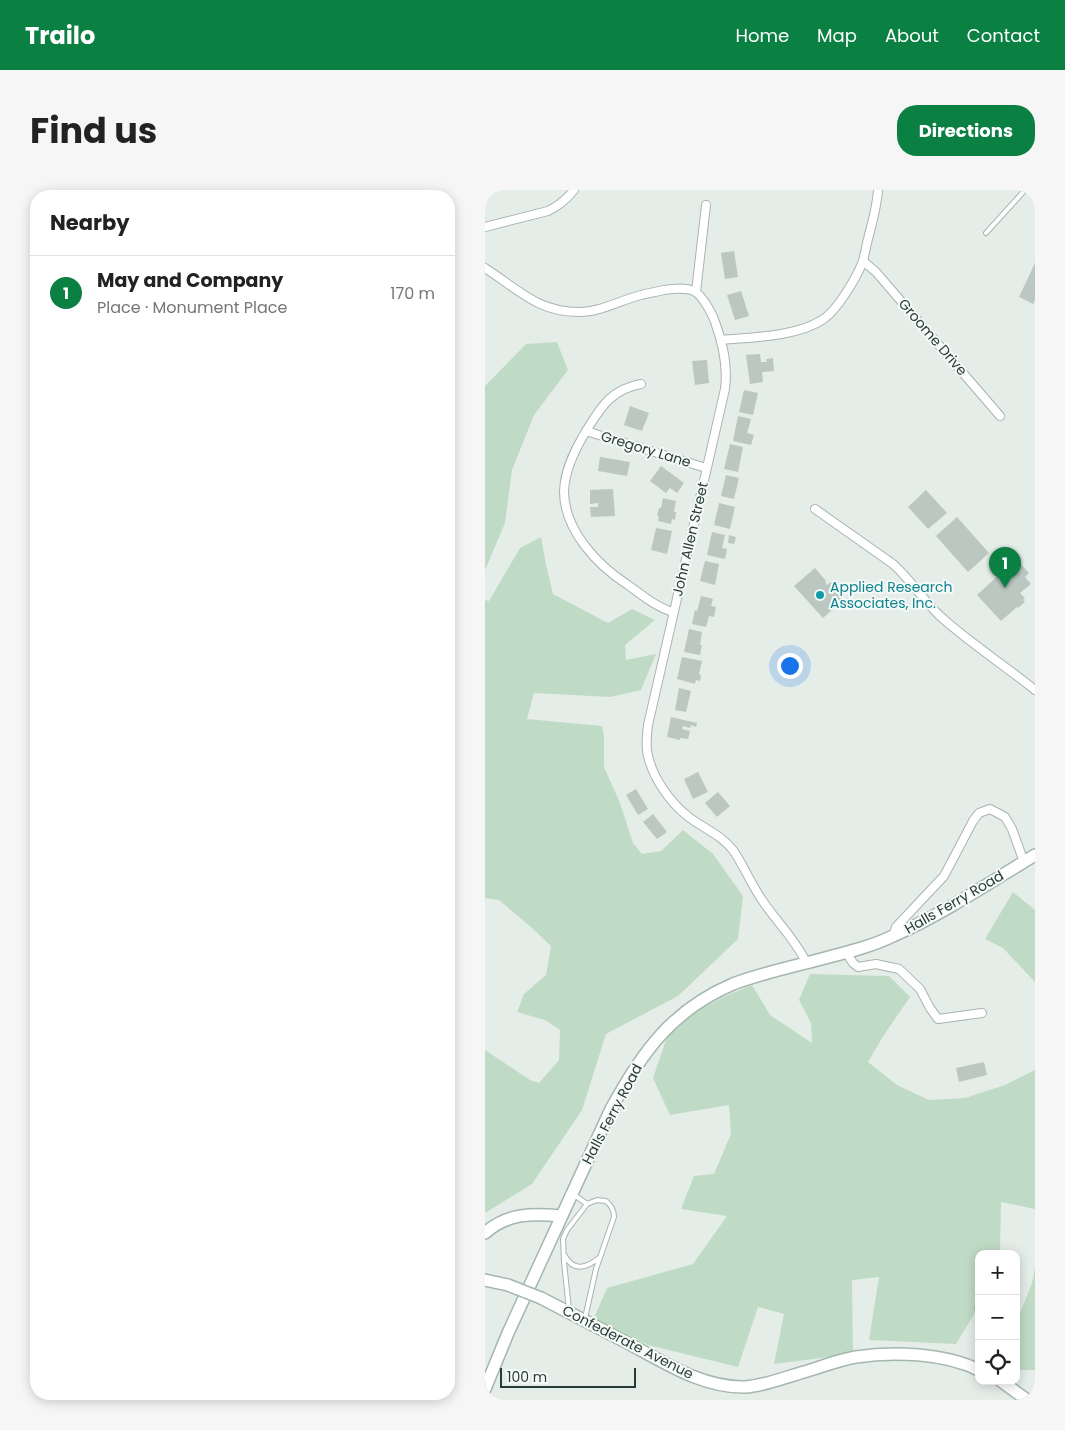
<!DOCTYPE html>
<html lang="en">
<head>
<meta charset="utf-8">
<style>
	:root { --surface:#fff; --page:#f6f6f6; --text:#222; --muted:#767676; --line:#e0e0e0; --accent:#0b8043 }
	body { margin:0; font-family:Poppins,sans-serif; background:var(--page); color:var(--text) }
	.controls { position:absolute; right:15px; bottom:15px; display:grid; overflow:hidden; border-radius:10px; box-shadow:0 2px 12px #0003 }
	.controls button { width:45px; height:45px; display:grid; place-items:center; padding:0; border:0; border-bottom:1px solid var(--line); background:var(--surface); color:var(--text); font:25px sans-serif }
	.scale { position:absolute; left:15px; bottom:12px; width:136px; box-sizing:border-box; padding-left:5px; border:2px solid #263d35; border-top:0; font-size:14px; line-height:18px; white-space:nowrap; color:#263d35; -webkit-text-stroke:4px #f5f9f7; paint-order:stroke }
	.you { position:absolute; left:304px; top:475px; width:18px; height:18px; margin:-12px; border:4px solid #fff; border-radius:50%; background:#1a73e8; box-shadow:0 0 0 8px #1a73e833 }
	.badge { display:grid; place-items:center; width:32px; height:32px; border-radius:50%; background:var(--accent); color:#fff; font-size:16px; font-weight:700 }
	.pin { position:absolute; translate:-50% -41px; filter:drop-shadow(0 1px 2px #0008) }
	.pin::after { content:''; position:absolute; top:26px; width:18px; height:15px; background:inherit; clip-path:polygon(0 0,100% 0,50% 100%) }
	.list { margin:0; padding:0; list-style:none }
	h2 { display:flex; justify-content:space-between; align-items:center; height:65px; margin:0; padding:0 20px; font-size:21px }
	h2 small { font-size:16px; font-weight:400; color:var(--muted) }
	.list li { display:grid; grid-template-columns:32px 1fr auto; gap:15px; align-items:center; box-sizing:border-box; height:75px; padding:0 20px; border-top:1px solid var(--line) }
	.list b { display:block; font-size:19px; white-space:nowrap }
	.list p { margin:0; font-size:16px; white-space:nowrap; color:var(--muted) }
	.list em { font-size:16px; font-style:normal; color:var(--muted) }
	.icon { flex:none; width:28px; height:28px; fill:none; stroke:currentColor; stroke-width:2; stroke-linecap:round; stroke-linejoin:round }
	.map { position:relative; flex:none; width:550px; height:1210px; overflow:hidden; border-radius:20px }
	header { display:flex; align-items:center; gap:30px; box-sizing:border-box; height:70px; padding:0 25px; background:var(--accent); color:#fff }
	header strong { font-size:24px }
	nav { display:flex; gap:28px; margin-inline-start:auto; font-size:18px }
	.intro { display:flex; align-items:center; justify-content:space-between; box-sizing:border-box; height:120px; padding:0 30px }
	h1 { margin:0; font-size:35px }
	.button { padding:12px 22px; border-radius:20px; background:var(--accent); color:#fff; font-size:18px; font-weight:700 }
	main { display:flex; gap:30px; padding:0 30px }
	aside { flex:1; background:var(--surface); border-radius:20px; box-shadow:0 2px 12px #0003 }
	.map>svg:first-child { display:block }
	.green { fill:#c0dbc5 }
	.building { fill:#bbc7c1 }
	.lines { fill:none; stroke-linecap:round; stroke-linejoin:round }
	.lane-casing { stroke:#a8b5af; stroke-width:6 }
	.street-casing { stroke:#a8b5af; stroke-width:10 }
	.secondary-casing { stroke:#a4b7af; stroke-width:14 }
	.lane { stroke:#fff; stroke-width:4 }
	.street { stroke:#fff; stroke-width:8 }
	.secondary { stroke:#fff; stroke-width:11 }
	.secondary-bridge-casing { stroke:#a4b7af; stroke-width:14; stroke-linecap:butt }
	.secondary-bridge { stroke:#fff; stroke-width:11 }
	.culture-dot { fill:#0f9aa8; stroke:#f5f9f7; stroke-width:2 }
	.labels { text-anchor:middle; stroke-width:4; stroke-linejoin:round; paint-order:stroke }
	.street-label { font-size:14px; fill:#263d35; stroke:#f5f9f7 }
	.culture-label { font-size:14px; fill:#0d838f; stroke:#f5f9f7; text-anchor:start }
</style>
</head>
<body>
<header>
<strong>Trailo</strong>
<nav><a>Home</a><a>Map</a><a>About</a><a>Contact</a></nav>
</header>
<div class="intro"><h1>Find us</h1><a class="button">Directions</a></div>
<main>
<aside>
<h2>Nearby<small></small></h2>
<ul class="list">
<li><span class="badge">1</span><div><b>May and Company</b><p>Place · Monument Place</p></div><em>170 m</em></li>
</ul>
</aside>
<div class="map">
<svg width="550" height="1210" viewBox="0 0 550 1210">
	<rect width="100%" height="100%" fill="#e5ede9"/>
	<g class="green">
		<polygon points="72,152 83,180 49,225 27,280 20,333 0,380 0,196 41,154"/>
		<polygon points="56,347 61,375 68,404 123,433 147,419 170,430 140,455 141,470 171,464 156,500 125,507 49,503 42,529 117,536 119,545 119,577 135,613 148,653 157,664 176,661 198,640 228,664 258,706 253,749 193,806 121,844 97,920 47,994 0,1023 0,860 45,890 54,893 74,870 75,840 60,830 32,822 39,804 61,785 66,756 47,738 14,710 0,708 0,410 4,411 35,358"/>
		<polygon points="528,702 550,720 550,792 518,758 500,749"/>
		<polygon points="325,784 404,786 425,807 397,848 383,872 412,895 444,910 480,908 520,895 550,880 550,1019 516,1012 515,1064 494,1064 494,1116 471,1154 384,1150 394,1087 367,1090 368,1164 289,1174 299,1124 273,1117 253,1177 163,1155 109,1128 122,1098 208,1074 242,1026 196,1019 209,986 229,984 246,944 244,915 185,925 168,888 182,847 207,824 238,807 267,795 285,825 327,853 326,833 314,810"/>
		<polygon points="550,1078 550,1180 531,1180 531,1134 547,1093"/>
	</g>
	<g class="building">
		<polygon points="249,61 253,87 240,89 236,63"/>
		<polygon points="550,73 550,110 548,114 534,107"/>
		<polygon points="256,101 264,126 250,130 242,105"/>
		<polygon points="275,164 276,172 282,172 281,169 288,168 289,181 277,182 278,192 265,194 261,165"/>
		<polygon points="222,170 224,193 210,195 207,171"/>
		<polygon points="259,200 273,203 268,225 254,222"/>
		<polygon points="145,216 164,223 157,241 139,235"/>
		<polygon points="253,226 266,229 262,243 269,245 266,255 248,251"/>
		<polygon points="245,254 258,257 253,282 239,279"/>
		<polygon points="115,267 145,272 142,286 113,281"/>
		<polygon points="176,276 199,293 192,303 185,298 181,303 165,291"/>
		<polygon points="241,285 254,288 249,309 236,306"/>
		<polygon points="128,299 130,326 106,327 105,317 113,317 113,313 105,314 105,300"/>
		<polygon points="441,300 462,323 443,339 423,317"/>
		<polygon points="178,308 191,311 189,322 191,322 190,330 187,329 186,334 173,331 174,326 172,326 174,318 176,318"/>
		<polygon points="234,313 250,317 245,339 229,335"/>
		<polygon points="472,327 504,363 483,382 451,346"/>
		<polygon points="171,338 187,341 182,364 166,360"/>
		<polygon points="227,342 240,345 237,358 242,359 240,369 222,365"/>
		<polygon points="244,345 251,347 249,354 243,353"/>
		<polygon points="531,369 544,383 540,387 546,394 535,403 540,408 538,410 540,412 533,418 532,417 516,431 492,405"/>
		<polygon points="220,371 234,374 230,395 215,391"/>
		<polygon points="330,378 341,391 340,392 342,395 346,392 351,397 348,399 358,410 338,428 309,396"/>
		<polygon points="216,406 228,409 226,416 231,417 229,427 224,426 221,437 207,434 210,420 212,421"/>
		<polygon points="204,439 217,442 215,455 217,455 215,465 199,462"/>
		<polygon points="197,467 217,471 214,484 216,485 215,491 211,490 210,494 192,489"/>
		<polygon points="194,498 206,501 201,522 190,520"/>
		<polygon points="186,527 212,533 211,537 206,535 205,538 198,536 197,539 205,541 203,549 195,548 195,550 182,547"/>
		<polygon points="213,582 223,602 208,609 199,589"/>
		<polygon points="151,599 163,619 153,625 141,605"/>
		<polygon points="233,602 245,616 232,627 220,613"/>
		<polygon points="168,624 182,642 172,649 158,632"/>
		<polygon points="499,872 502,885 474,892 471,878"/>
	</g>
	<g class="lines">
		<g class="lane-casing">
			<g id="lane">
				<polyline points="501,43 540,0"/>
				<path d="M88,1004L102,1014L112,1010L121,1011C126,1015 129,1020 129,1027L111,1079L100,1128"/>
				<path d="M80,1066C89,1083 103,1077 115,1067"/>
				<polyline points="492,1118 494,1119"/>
				<polyline points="84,1120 79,1072 78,1049 82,1040 102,1014"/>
			</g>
		</g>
		<g class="street-casing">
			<g id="street">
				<path d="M0,37L63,21C73,16 82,9 89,0"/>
				<polyline points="378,71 391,82 515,226"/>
				<path d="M0,78C33,99 52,122 94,122C116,122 136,110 156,105C163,103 171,102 179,100C189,99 199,97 209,101C217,105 227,123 230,132C238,154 243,175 240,199L163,535C162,544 161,552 162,561C166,586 185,613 205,628C220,639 236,645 248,660C259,676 266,694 277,710C291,731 310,749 321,772"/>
				<polyline points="211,102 221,15"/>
				<path d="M237,150C268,147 310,147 337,130C352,121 372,87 378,71C380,64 381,56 383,49C387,33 392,17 393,0"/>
				<path d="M156,194C128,199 117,215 103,238C91,257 80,278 79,301C79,340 112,375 143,395C157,405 171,417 188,422"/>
				<polyline points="101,241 221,278"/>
				<path d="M330,319L408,374C426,390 438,410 455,426C485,453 519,475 550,500"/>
				<polyline points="408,747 411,737 459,686 488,631 494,623 505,619 520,627 527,639 539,672"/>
				<polyline points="361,762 368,773 373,777 391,774 414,779 435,799 445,818 453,829 497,823"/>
			</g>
		</g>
		<g class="secondary-casing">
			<g id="secondary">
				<path d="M0,1043C22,1023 48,1023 76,1026"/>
				<polyline points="0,1090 23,1095"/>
				<path d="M56,1108C83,1122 110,1136 137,1150C176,1170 215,1198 260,1197C279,1196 301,1187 319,1182C336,1177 353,1170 371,1167C408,1161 459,1163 494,1180"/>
				<polyline points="516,1191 542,1210"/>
				<path d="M0,1199L23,1143L126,919C157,862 187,820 248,794C272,785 297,779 321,773C350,765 381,759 408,746C458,724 504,693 550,665"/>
			</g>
		</g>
		<use href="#lane" class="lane"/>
		<use href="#street" class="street"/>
		<use href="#secondary" class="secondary"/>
		<g class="secondary-bridge-casing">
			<polyline id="secondary-bridge" points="23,1095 56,1108"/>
		</g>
		<use href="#secondary-bridge" class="secondary-bridge"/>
	</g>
	<circle class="culture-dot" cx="335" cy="405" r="5"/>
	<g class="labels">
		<g class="street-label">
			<text transform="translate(448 147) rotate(49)" y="5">Groome Drive</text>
			<text transform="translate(161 259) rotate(17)" y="5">Gregory Lane</text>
			<text transform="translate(205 349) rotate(-77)" y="5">John Allen Street</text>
			<text transform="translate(469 712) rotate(-30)" y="5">Halls Ferry Road</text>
			<text transform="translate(127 924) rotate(-62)" y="5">Halls Ferry Road</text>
			<text transform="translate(143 1152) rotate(27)" y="5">Confederate Avenue</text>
		</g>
		<g class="culture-label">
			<text x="345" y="402">Applied Research<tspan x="345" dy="16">Associates, Inc.</tspan></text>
		</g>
	</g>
</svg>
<div class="controls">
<button>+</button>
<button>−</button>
<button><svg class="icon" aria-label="locate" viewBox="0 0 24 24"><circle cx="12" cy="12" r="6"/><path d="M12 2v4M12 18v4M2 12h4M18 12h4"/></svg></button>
</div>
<div class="scale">100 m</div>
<div class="you"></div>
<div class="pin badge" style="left:520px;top:398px">1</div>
</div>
</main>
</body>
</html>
